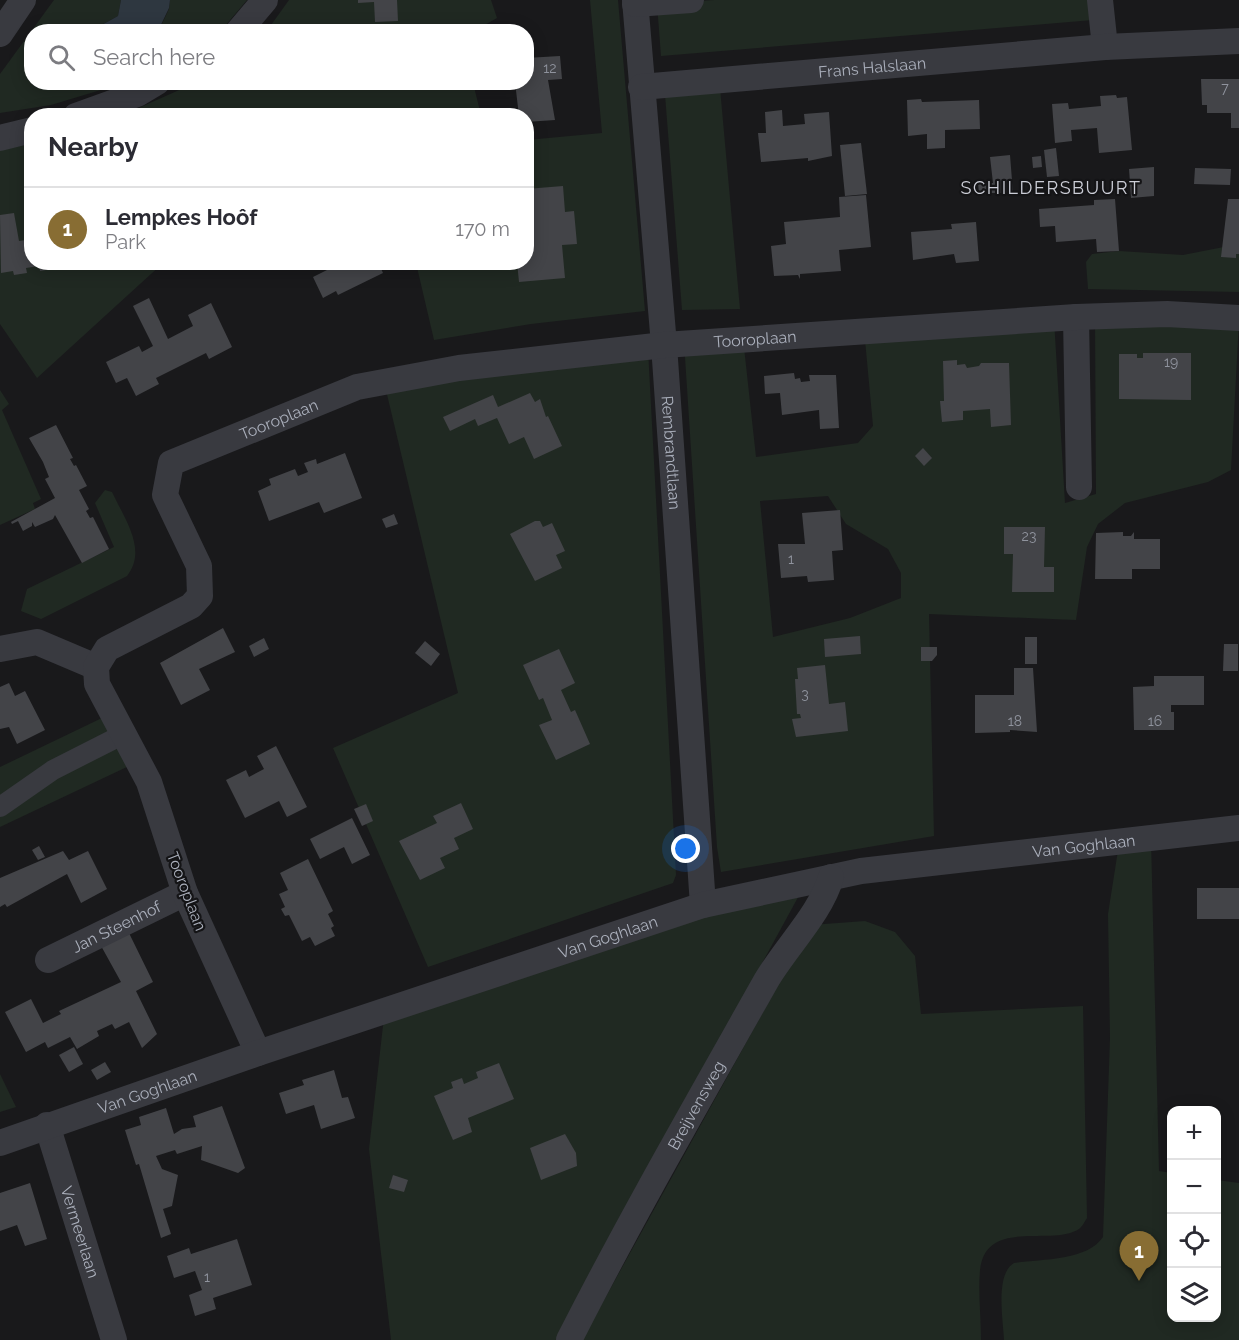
<!DOCTYPE html>
<html lang="en">
<head>
<meta charset="utf-8">
<style>
	:root { --surface:#fff; --page:#f2f2f3; --text:#2b2b33; --muted:#7c7c81; --line:#e1e1e2; --accent:#886d33 }
	body { margin:0; font-family:Raleway,sans-serif; background:var(--page); color:var(--text) }
	.controls { position:absolute; right:18px; bottom:18px; display:grid; overflow:hidden; border-radius:12px; box-shadow:0 3px 15px #0003 }
	.controls button { width:54px; height:54px; display:grid; place-items:center; padding:0; border:0; border-bottom:2px solid var(--line); background:var(--surface); color:var(--text); font:30px sans-serif }
	.you { position:absolute; left:686px; top:849px; width:21px; height:21px; margin:-15px; border:4px solid #fff; border-radius:50%; background:#1a73e8; box-shadow:0 0 0 9px #1a73e833 }
	.badge { display:grid; place-items:center; width:39px; height:39px; border-radius:50%; background:var(--accent); color:#fff; font-size:20px; font-weight:700 }
	.pin { position:absolute; translate:-50% -50px; filter:drop-shadow(0 2px 3px #0008) }
	.pin::after { content:''; position:absolute; top:32px; width:21px; height:18px; background:inherit; clip-path:polygon(0 0,100% 0,50% 100%) }
	.list { margin:0; padding:0; list-style:none }
	h2 { display:flex; justify-content:space-between; align-items:center; height:78px; margin:0; padding:0 24px; font-size:26px }
	h2 small { font-size:20px; font-weight:400; color:var(--muted) }
	.list li { display:grid; grid-template-columns:39px 1fr auto; gap:18px; align-items:center; box-sizing:border-box; height:84px; padding:0 24px; border-top:2px solid var(--line) }
	.list b { display:block; font-size:22px; white-space:nowrap }
	.list p { margin:0; font-size:20px; white-space:nowrap; color:var(--muted) }
	.list em { font-size:20px; font-style:normal; color:var(--muted) }
	.icon { flex:none; width:33px; height:33px; fill:none; stroke:currentColor; stroke-width:2; stroke-linecap:round; stroke-linejoin:round }
	.map { position:relative; flex:none; width:1239px; height:1340px; overflow:hidden }
	.search { position:absolute; background:var(--surface); box-shadow:0 3px 15px #0003; left:24px; top:24px; width:510px; height:66px; display:flex; align-items:center; gap:15px; box-sizing:border-box; padding:0 21px; border-radius:24px; color:var(--muted); font-size:22px }
	.panel { position:absolute; background:var(--surface); box-shadow:0 3px 15px #0003; left:24px; top:108px; width:510px; height:162px; border-radius:24px }
	.map>svg:first-child { display:block }
	.green { fill:#202922; fill-rule:evenodd }
	.water { fill:#2e3740 }
	.building { fill:#434448 }
	.lines { fill:none; stroke-linecap:round; stroke-linejoin:round }
	.pedestrian { stroke:#393a40; stroke-width:20 }
	.minor { stroke:#393a40; stroke-width:26 }
	.labels { text-anchor:middle; stroke-width:4.5; stroke-linejoin:round; paint-order:stroke }
	.number-label { font-size:14px; fill:#90949e }
	.street-label { font-size:16px; fill:#aaafbb; stroke:#141416 }
	.neighbourhood-label { font-size:18px; letter-spacing:1.5px; fill:#ccced7; stroke:#141416 }
</style>
</head>
<body>
<div class="map">
<svg width="1239" height="1340" viewBox="0 0 1239 1340">
	<rect width="100%" height="100%" fill="#19191b"/>
	<g class="green">
		<polygon points="54,0 121,0 118,16 91,31 32,32 32,82 124,83 51,105 0,113 0,74"/>
		<polygon points="170,0 247,0 225,26 216,31 158,32 169,9"/>
		<polygon points="289,0 491,0 497,18 474,31 266,32"/>
		<polygon points="590,0 618,0 645,311 531,324 434,340 416,263 526,262 527,140 602,133"/>
		<polygon points="714,0 1092,0 1093,20 661,56 657,4"/>
		<polygon points="719,77 740,309 682,310 664,82"/>
		<polygon points="195,83 473,83 481,115 123,115"/>
		<polygon points="31,142 32,262 163,263 37,378 0,324 0,148"/>
		<polygon points="1239,244 1239,292 1088,289 1086,262 1092,254 1119,251 1183,255"/>
		<path d="M1054,319L1065,503L1096,494L1095,319L1239,321L1231,470L1208,482L1125,503L1098,524L1087,547L1076,620L929,614L934,836L721,872L717,847L684,342L743,338L756,457L858,443L873,426L864,329ZM828,496L846,524L888,549L901,573V598L850,618L773,637L760,501Z"/>
		<polygon points="648,349 676,875 673,883 428,967 333,748 458,693 385,386"/>
		<polygon points="0,390 9,404 2,410 41,499 33,503 35,509 0,525"/>
		<path d="M105,490L112,492C124,518 148,550 127,576L41,619L21,611L27,589L114,547L95,503Z"/>
		<polygon points="104,717 129,766 0,827 0,767"/>
		<path d="M1151,839L1159,1171L1172,1173V1318H1216L1217,1180L1239,1183V1340H1004C1003,1319 995,1274 1014,1263C1041,1259 1087,1261 1103,1237L1110,1038L1108,914L1119,844Z"/>
		<polygon points="802,890 556,1340 391,1340 369,1149 384,1017 653,926"/>
		<path d="M865,921L895,932L915,956L921,1014L1083,1006L1087,1218C1085,1221 1082,1227 1079,1229C1051,1247 986,1217 980,1270C978,1292 981,1317 981,1340H582L811,925Z"/>
		<polygon points="0,1074 16,1107 0,1112"/>
	</g>
	<polygon class="water" points="121,0 170,0 169,8 158,31 91,31 118,16"/>
	<g class="building">
		<polygon points="358,0 397,0 398,21 375,22 374,2 358,3"/>
		<polygon points="560,56 562,79 548,80 555,120 526,122 526,116 519,116 515,82 526,82 526,58"/>
		<polygon points="1201,79 1239,79 1239,128 1231,128 1231,113 1207,113 1207,105 1202,105"/>
		<polygon points="1116,95 1117,98 1127,97 1132,150 1099,153 1097,128 1071,130 1072,141 1055,143 1052,104 1068,103 1069,109 1101,106 1100,96"/>
		<polygon points="921,99 922,102 979,100 980,129 945,130 945,148 927,149 927,134 908,136 907,100"/>
		<polygon points="782,110 783,126 805,124 804,114 829,112 832,156 808,161 808,158 761,162 758,133 766,133 765,112"/>
		<polygon points="861,143 867,194 845,196 840,145"/>
		<polygon points="1056,148 1059,176 1047,177 1044,150"/>
		<polygon points="1010,155 1013,193 979,193 978,183 993,183 990,157"/>
		<polygon points="1041,156 1042,167 1033,168 1032,157"/>
		<polygon points="1154,167 1154,196 1131,198 1129,169"/>
		<polygon points="1195,168 1231,169 1230,185 1194,184"/>
		<polygon points="563,186 565,212 574,211 577,244 562,245 565,278 519,282 517,262 526,262 526,232 530,232 526,189"/>
		<polygon points="866,195 871,247 839,250 841,271 800,274 800,279 798,275 774,276 771,246 786,244 784,222 840,217 839,197"/>
		<polygon points="1115,199 1119,251 1097,252 1096,239 1056,242 1055,226 1040,227 1039,209 1094,205 1094,200"/>
		<polygon points="1228,199 1239,199 1239,254 1236,254 1236,258 1221,257"/>
		<polygon points="14,213 19,241 32,239 32,262 51,262 52,269 40,271 39,266 26,268 27,273 14,275 13,271 1,273 0,215"/>
		<polygon points="976,222 979,261 956,263 954,254 913,260 911,232 952,229 951,224"/>
		<polygon points="333,262 378,262 383,273 338,295 336,291 323,298 313,277 335,266"/>
		<polygon points="149,298 168,339 193,326 188,315 211,303 232,347 209,359 206,353 156,378 159,384 136,396 127,378 116,383 106,362 139,346 142,352 153,346 133,306"/>
		<polygon points="1143,353 1191,353 1191,400 1119,399 1119,354 1137,354 1137,358 1143,358"/>
		<polygon points="957,360 957,365 965,364 967,368 979,366 981,363 1009,363 1011,425 991,427 990,409 963,411 963,420 942,422 940,401 944,401 943,361"/>
		<polygon points="794,373 795,379 800,378 801,382 810,381 809,375 836,375 839,428 820,429 819,410 782,415 780,393 765,394 764,376"/>
		<polygon points="530,393 535,402 540,399 546,417 548,416 562,446 534,459 524,437 509,444 497,418 478,426 475,419 450,431 443,417 493,395 498,407"/>
		<polygon points="56,425 73,458 70,459 74,466 76,465 87,486 79,490 89,509 86,511 90,518 93,517 109,549 82,563 55,515 53,519 35,527 32,522 32,526 23,531 18,521 12,524 11,522 55,498 45,479 49,477 43,462 29,438"/>
		<polygon points="923,448 932,458 924,466 915,456"/>
		<polygon points="345,453 362,498 324,513 319,502 269,521 258,491 271,485 269,479 295,469 298,476 308,472 304,463 316,459 317,464"/>
		<polygon points="840,510 843,550 832,551 834,580 808,582 807,576 781,578 778,544 805,544 802,513"/>
		<polygon points="394,514 398,524 386,528 382,519"/>
		<polygon points="535,521 540,521 543,527 552,523 565,551 556,555 562,568 535,581 510,534"/>
		<polygon points="1004,527 1045,527 1044,567 1054,567 1054,592 1012,592 1013,554 1004,554"/>
		<polygon points="1123,532 1123,536 1131,536 1134,532 1134,539 1160,539 1160,569 1132,569 1132,579 1095,579 1096,533"/>
		<polygon points="223,628 235,652 199,669 210,690 181,705 160,663"/>
		<polygon points="860,636 861,654 825,657 824,639"/>
		<rect x="1025" y="637" width="12" height="27"/>
		<polygon points="264,638 269,649 254,657 249,646"/>
		<polygon points="425,641 440,654 431,666 415,653"/>
		<polygon points="1224,644 1238,644 1238,671 1223,671"/>
		<polygon points="921,647 937,647 937,655 932,661 921,661"/>
		<polygon points="559,649 575,683 561,690 571,712 575,710 590,744 556,760 539,725 552,720 543,698 539,700 523,665"/>
		<polygon points="825,665 829,704 845,702 848,731 796,737 792,719 801,718 800,714 797,714 795,679 798,679 797,668"/>
		<polygon points="1014,668 1033,668 1037,732 1010,730 1010,732 975,733 975,695 1014,695"/>
		<polygon points="1154,676 1204,676 1204,705 1171,705 1171,712 1174,712 1174,730 1134,730 1133,687 1154,686"/>
		<polygon points="9,683 15,696 25,691 45,730 17,744 9,727 0,729 0,687"/>
		<polygon points="276,746 307,807 287,817 279,801 245,818 226,780 246,770 249,777 264,769 257,756"/>
		<polygon points="461,803 473,829 454,838 459,849 440,858 445,868 420,880 399,841 437,823 433,816"/>
		<polygon points="366,804 373,821 362,826 354,809"/>
		<polygon points="352,818 370,855 352,864 344,847 320,859 310,839"/>
		<polygon points="39,846 45,857 38,860 32,850"/>
		<polygon points="63,851 69,860 88,851 107,889 81,903 67,874 7,907 5,904 0,907 0,878"/>
		<polygon points="308,859 333,911 328,914 334,926 331,928 335,936 315,946 310,937 302,941 289,915 285,916 281,909 285,907 279,894 288,890 280,873"/>
		<rect x="1197" y="888" width="42" height="31"/>
		<polygon points="128,931 153,982 136,991 157,1034 142,1048 129,1022 115,1029 112,1024 97,1031 99,1036 77,1049 70,1037 48,1048 45,1042 26,1052 5,1012 31,999 43,1023 61,1014 59,1011 121,982 100,944"/>
		<polygon points="74,1047 83,1064 69,1072 59,1055"/>
		<polygon points="105,1062 111,1072 97,1080 91,1070"/>
		<polygon points="499,1063 514,1099 468,1118 472,1132 453,1140 434,1096 453,1088 451,1082 462,1078 464,1084 478,1078 476,1072"/>
		<polygon points="334,1070 342,1098 348,1097 355,1118 321,1129 314,1105 286,1114 279,1093 304,1085 302,1080"/>
		<polygon points="222,1106 245,1168 238,1173 201,1160 202,1146 177,1154 175,1150 156,1156 162,1169 178,1175 172,1206 163,1209 171,1234 161,1238 139,1164 136,1165 125,1130 141,1125 139,1117 166,1108 174,1134 182,1129 196,1127 193,1116"/>
		<polygon points="565,1134 576,1153 577,1166 541,1180 530,1148"/>
		<polygon points="393,1175 408,1180 404,1192 389,1188"/>
		<polygon points="30,1183 47,1239 25,1246 17,1225 0,1231 0,1193"/>
		<polygon points="237,1239 252,1285 213,1298 216,1309 195,1316 189,1295 202,1290 195,1271 174,1278 167,1256 189,1248 191,1254"/>
	</g>
	<g class="lines">
		<polyline class="pedestrian" points="0,807 53,770 124,734"/>
		<g class="minor">
			<path id="s1" d="M635,0L664,345L703,905"/>
			<polyline points="1100,0 1105,47"/>
			<polyline points="635,4 691,0"/>
			<polyline points="238,32 265,0"/>
			<polyline points="0,34 23,0"/>
			<path id="s2" d="M641,87L1105,47L1239,41"/>
			<polyline points="76,116 137,94 157,82"/>
			<polyline points="0,138 32,130"/>
			<polyline points="1076,317 1079,487"/>
			<polyline points="0,649 37,642 96,667"/>
			<path id="s3" d="M48,960L185,893"/>
			<path id="s4" d="M258,1053L185,893L149,782L97,684L96,667L107,649L191,606L200,596L199,566L165,495L171,463L357,387L459,368L664,345L1076,317L1167,314L1239,318"/>
			<path id="s5" d="M47,1125L114,1340"/>
			<path id="s6" d="M0,1143L258,1053L703,905L861,871L1239,828"/>
			<path id="s7" d="M569,1340C631,1218 699,1100 766,981C785,948 821,913 831,877"/>
		</g>
	</g>
	<g class="labels">
		<g class="number-label">
			<text x="550" y="73">12</text>
			<text x="1225" y="93">7</text>
			<text x="1171" y="367">19</text>
			<text x="1029" y="541">23</text>
			<text x="791" y="564">1</text>
			<text x="805" y="699">3</text>
			<text x="1015" y="726">18</text>
			<text x="1155" y="726">16</text>
			<text x="207" y="1282">1</text>
		</g>
		<g class="street-label">
			<text dy="6" stroke="none"><textPath href="#s2" startOffset="232">Frans Halslaan</textPath></text>
			<text dy="6" stroke="none"><textPath href="#s4" startOffset="1293">Tooroplaan</textPath></text>
			<text dy="6" stroke="none"><textPath href="#s4" startOffset="807">Tooroplaan</textPath></text>
			<text dy="6" stroke="none"><textPath href="#s1" startOffset="454">Rembrandtlaan</textPath></text>
			<text dy="6" stroke="none"><textPath href="#s6" startOffset="1128">Van Goghlaan</textPath></text>
			<text transform="translate(187 891) rotate(69)" y="6">Tooroplaan</text>
			<text dy="6" stroke="none"><textPath href="#s3" startOffset="76">Jan Steenhof</textPath></text>
			<text dy="6" stroke="none"><textPath href="#s6" startOffset="642">Van Goghlaan</textPath></text>
			<text dy="6" stroke="none"><textPath href="#s6" startOffset="156">Van Goghlaan</textPath></text>
			<text dy="6" stroke="none"><textPath href="#s7" startOffset="267">Breijvensweg</textPath></text>
			<text dy="6" stroke="none"><textPath href="#s5" startOffset="112">Vermeerlaan</textPath></text>
		</g>
		<g class="neighbourhood-label">
			<text x="1051" y="194">SCHILDERSBUURT</text>
		</g>
	</g>
</svg>
<div class="controls">
<button>+</button>
<button>−</button>
<button><svg class="icon" aria-label="locate" viewBox="0 0 24 24"><circle cx="12" cy="12" r="6"/><path d="M12 2v4M12 18v4M2 12h4M18 12h4"/></svg></button>
<button><svg class="icon" aria-label="layers" viewBox="0 0 24 24"><path d="M12 4l9 5-9 5-9-5zM3 14l9 5 9-5"/></svg></button>
</div>
<div class="you"></div>
<div class="pin badge" style="left:1139px;top:1281px">1</div>
<div class="search"><svg class="icon" aria-label="search" viewBox="0 0 24 24"><circle cx="10" cy="10" r="6"/><path d="M15 15l6 6"/></svg>Search here</div>
<section class="panel">
<h2>Nearby<small></small></h2>
<ul class="list">
<li><span class="badge">1</span><div><b>Lempkes Hoôf</b><p>Park</p></div><em>170 m</em></li>
</ul>
</section>
</div>
</body>
</html>
